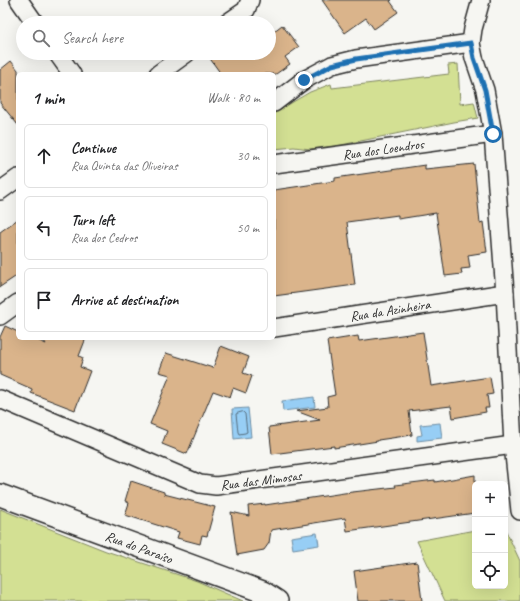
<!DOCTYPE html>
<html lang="en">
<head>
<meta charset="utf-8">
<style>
	:root { --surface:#fff; --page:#f6f6f6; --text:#202124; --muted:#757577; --line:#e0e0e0 }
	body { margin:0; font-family:Caveat,sans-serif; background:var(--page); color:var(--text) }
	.controls { position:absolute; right:12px; bottom:12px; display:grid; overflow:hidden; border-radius:6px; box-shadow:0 4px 16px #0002 }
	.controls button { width:36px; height:36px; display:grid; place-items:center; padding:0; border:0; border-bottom:1px solid var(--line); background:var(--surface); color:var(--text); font:20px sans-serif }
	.stop { position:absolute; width:12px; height:12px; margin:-9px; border:3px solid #1f6fb2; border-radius:50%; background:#fff }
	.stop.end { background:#1f6fb2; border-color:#fff; box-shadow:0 1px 4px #0008 }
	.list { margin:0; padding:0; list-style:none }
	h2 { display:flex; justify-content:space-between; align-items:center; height:52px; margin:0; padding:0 16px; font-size:17px }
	h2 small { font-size:13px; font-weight:400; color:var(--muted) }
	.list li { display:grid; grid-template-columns:26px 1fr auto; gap:12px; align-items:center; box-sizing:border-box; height:64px; margin:0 8px 8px; padding:0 8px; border:1px solid var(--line); border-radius:6px }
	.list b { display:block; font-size:15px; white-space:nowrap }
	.list p { margin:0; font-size:13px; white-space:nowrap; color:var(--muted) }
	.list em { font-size:13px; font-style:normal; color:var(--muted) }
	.icon { flex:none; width:22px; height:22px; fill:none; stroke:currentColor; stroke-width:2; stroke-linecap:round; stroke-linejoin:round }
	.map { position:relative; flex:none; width:520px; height:601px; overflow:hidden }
	.search { position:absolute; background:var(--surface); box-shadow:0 4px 16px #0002; left:16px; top:16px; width:260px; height:44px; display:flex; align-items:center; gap:10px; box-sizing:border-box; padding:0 14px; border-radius:22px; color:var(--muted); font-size:15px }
	.panel { position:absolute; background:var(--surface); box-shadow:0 4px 16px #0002; left:16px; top:72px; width:260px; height:268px; border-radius:6px }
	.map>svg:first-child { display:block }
	.green { fill:#d3e093; stroke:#7f865f }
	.water { fill:#97cef5; stroke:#6c8da4 }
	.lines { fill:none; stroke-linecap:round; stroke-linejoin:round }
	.shore { stroke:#566c7c; stroke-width:1 }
	.building { fill:#dab48b; stroke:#2b2b2b }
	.minor-casing { stroke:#2b2b2b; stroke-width:20 }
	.tertiary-casing { stroke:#2b2b2b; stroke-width:24 }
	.minor { stroke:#f6f6f2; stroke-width:17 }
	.tertiary { stroke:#f6f6f2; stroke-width:21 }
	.route { stroke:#1f6fb2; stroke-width:5 }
	.labels { text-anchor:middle; stroke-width:3; stroke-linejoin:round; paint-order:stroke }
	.street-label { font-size:14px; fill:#2b2b2b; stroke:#f6f6f2 }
</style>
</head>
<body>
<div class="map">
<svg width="520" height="601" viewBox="0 0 520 601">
	<rect width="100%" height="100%" fill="#f6f6f2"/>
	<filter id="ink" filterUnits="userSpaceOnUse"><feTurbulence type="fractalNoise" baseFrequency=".025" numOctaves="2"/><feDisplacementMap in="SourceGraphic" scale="8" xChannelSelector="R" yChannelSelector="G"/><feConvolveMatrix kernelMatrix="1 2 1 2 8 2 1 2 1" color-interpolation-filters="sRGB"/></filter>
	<g filter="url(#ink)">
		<g class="green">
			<polygon points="458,64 460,104 474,102 478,118 454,122 341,145 310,149 294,147 274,149 274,113 310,92 331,84 332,88 449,74 448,65"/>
			<polygon points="0,509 106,551 197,581 243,601 0,601"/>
			<polygon points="505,529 520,561 520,601 445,601 417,541 475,530 475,586 505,586"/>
		</g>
		<g class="water">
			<polygon points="314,397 315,407 283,411 282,401"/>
			<polygon points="248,408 251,437 234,439 232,409"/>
			<polygon points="440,423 442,438 417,441 417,436 422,435 420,425"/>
			<polygon points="317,533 319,545 293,549 291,537"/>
		</g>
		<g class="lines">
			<polygon class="shore" points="243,412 245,414 247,432 245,433 239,434 238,432 236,414 238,413"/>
		</g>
		<g class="building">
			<polygon points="322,0 392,0 390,1 398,12 374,29 366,18 345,33"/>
			<polygon points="282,25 299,47 285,57 290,64 276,74 221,74 206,53 269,53 269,35"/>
			<polygon points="11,61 18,70 18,125 0,103 0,70"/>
			<polygon points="474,164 480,223 483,222 487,252 468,255 470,268 461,269 462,274 445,276 436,213 398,219 398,215 347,222 355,285 274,296 274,190 335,181 335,178 425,165 425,169"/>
			<polygon points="18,219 18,275 0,287 0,232"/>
			<polygon points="5,326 18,332 18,338 33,338 46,344 42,338 86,338 79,356 83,358 80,367 90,371 75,410 31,393 32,389 0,375 0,337"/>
			<polygon points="423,332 431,386 490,377 493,394 487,395 489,408 485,408 486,412 453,418 451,406 409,411 412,435 378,440 378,441 334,448 334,446 272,454 269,427 320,420 296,411 328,407 327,397 335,395 327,341 358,336 359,341"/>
			<polygon points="221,346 249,357 243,373 252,376 246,393 233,388 230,397 213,391 187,454 162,444 167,431 150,424 170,375 159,372 166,353 213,368"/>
			<polygon points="475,475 475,513 347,531 345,518 271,530 269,543 264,550 237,555 231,512 249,516 248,506 265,504 265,505 344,493 396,487 395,485 435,480 435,482"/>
			<polygon points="131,481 164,492 164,494 215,507 207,536 202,535 200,544 177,538 179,532 125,515 129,503 125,501"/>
			<polygon points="417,562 422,601 358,601 354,571"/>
		</g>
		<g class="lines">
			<g class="minor-casing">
				<g id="minor">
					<polyline points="19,0 35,23"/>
					<polyline points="481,0 473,29 471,43 474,58 485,90 493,134 505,293 513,445 520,511"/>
					<polyline points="227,23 246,10 250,0"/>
					<polyline points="57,53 72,74"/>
					<polyline points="158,74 187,53"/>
					<polyline points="274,103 304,80 332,65 356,59 471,43"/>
					<polyline points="274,164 493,134"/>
					<polyline points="0,191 18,178"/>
					<polyline points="0,316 18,303"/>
					<polyline points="274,328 505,293"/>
					<polyline points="0,399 200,484 216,486 513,445"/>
				</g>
			</g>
			<g class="tertiary-casing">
				<polyline id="tertiary" points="0,495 263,592 277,601"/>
			</g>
			<use href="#minor" class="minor"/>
			<use href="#tertiary" class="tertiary"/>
		</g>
	</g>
	<g class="lines" filter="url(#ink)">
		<polyline class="route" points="304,80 332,65 356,59 471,43 474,58 485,90 493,134"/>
	</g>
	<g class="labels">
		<g class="street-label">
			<text transform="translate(383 149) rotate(-8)" y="5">Rua dos Loendros</text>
			<text transform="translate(390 310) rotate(-9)" y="5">Rua da Azinheira</text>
			<text transform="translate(261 480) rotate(-7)" y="5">Rua das Mimosas</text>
			<text transform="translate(139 547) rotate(20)" y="5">Rua do Paraíso</text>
		</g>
	</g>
</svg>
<div class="controls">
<button>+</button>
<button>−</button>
<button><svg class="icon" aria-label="locate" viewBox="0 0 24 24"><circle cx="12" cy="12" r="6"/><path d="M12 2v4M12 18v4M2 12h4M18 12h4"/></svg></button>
</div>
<div class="stop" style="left:493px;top:134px"></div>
<div class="stop end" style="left:304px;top:80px"></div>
<div class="search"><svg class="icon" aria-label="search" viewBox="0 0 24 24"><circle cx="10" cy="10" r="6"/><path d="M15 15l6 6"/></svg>Search here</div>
<section class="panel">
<h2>1 min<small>Walk · 80 m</small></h2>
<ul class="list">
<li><svg class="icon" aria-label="ahead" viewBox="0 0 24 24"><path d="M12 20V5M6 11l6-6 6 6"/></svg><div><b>Continue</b><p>Rua Quinta das Oliveiras</p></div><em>30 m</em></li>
<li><svg class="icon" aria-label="left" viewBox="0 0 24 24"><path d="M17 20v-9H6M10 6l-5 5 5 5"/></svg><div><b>Turn left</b><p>Rua dos Cedros</p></div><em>50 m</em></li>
<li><svg class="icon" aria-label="arrive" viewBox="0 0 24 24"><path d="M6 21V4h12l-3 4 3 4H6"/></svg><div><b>Arrive at destination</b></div></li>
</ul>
</section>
</div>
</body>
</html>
